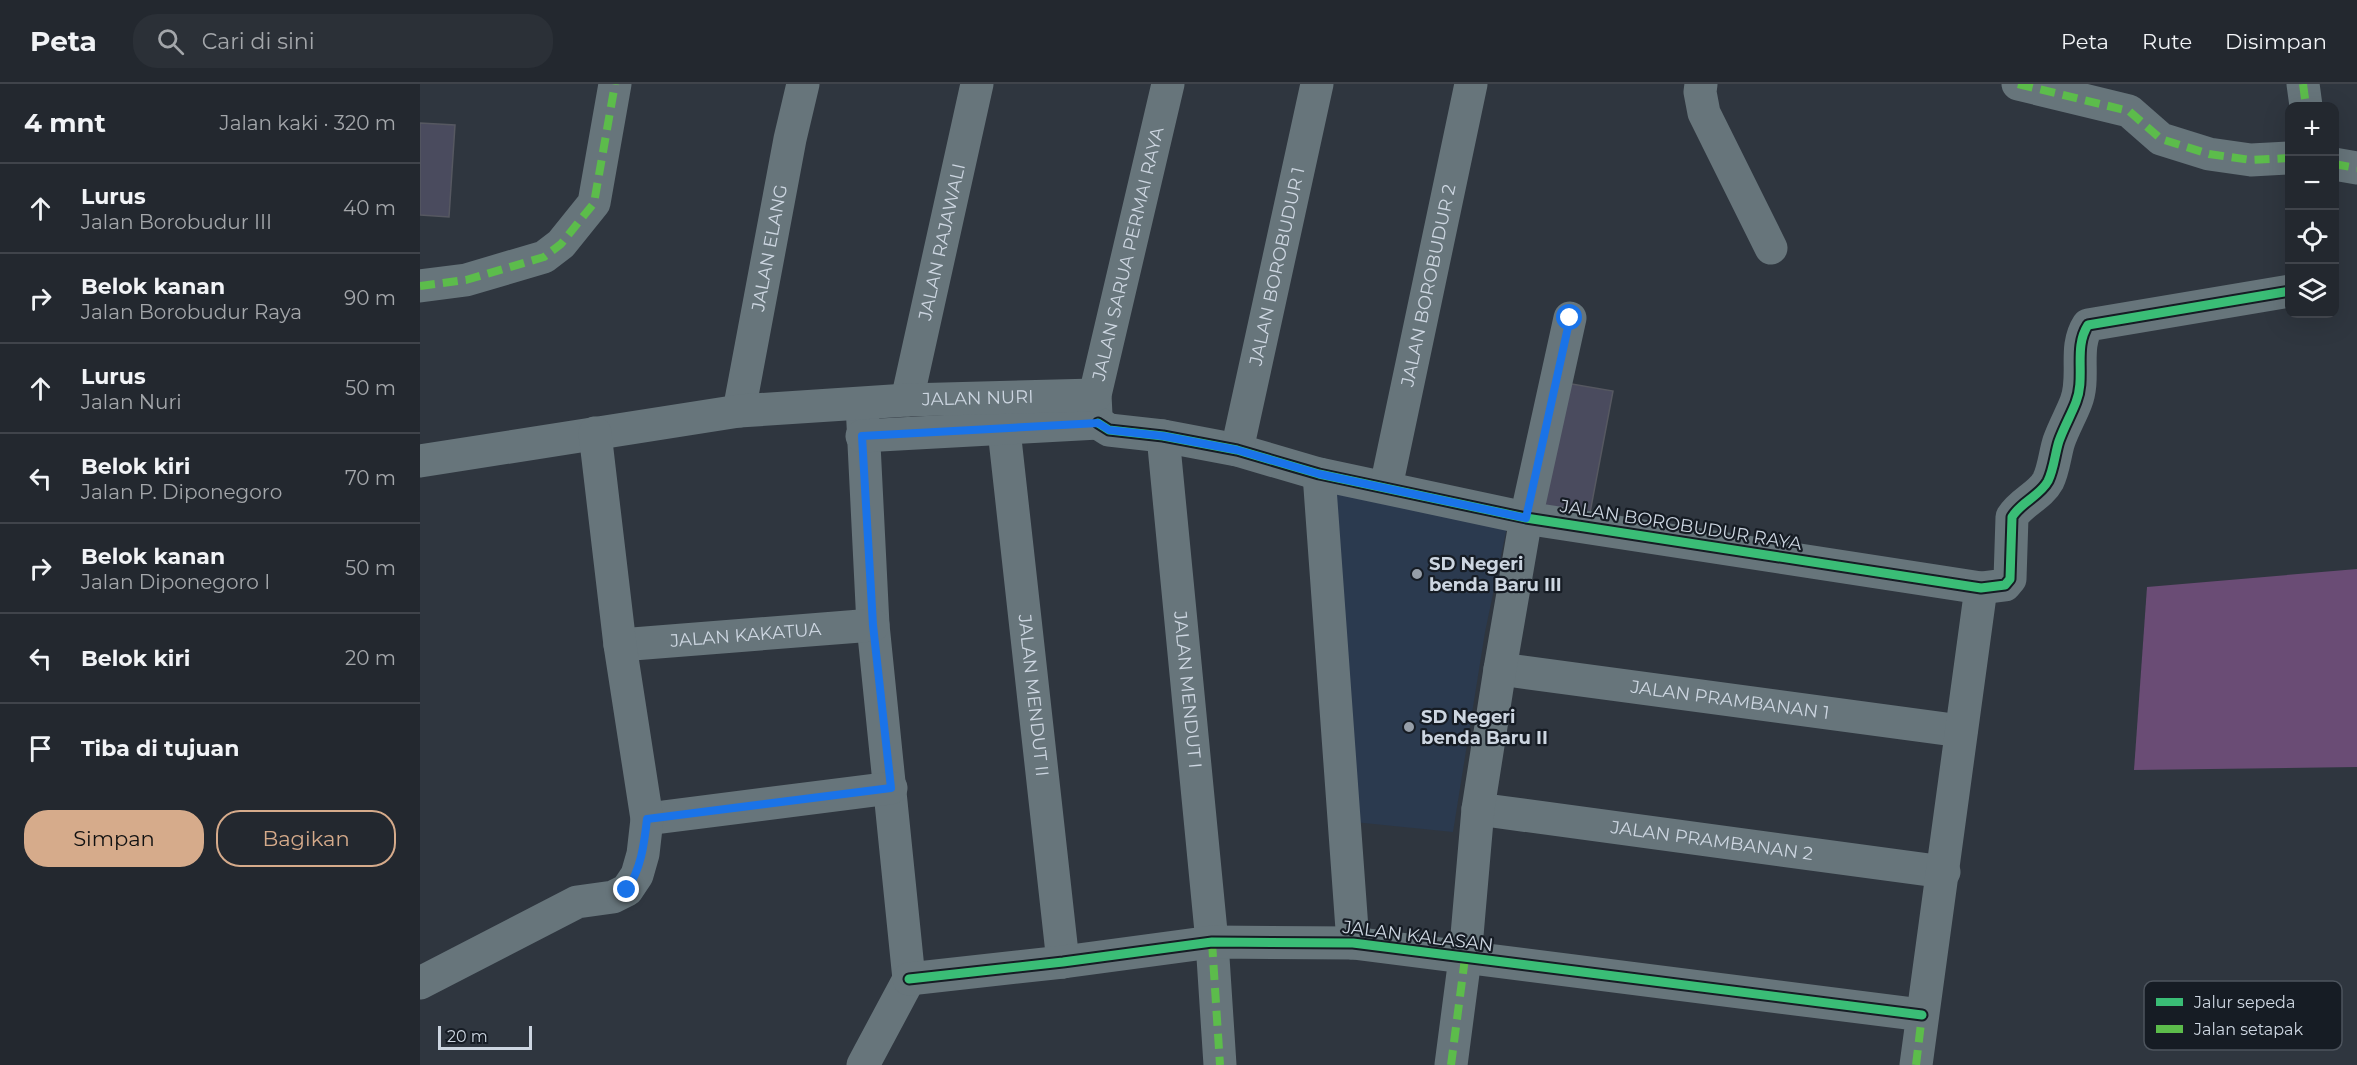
<!DOCTYPE html>
<html lang="id">
<head>
<meta charset="utf-8">
<style>
	:root { --surface:#23282f; --page:#2b3037; --text:#f1f3f6; --muted:#a3a6aa; --line:#40444b; --accent:#d6ab8b }
	body { margin:0; font-family:Montserrat,sans-serif; background:var(--page); color:var(--text) }
	.controls { position:absolute; right:18px; top:18px; display:grid; overflow:hidden; border-radius:12px; box-shadow:0 6px 24px #0002 }
	.controls button { width:54px; height:54px; display:grid; place-items:center; padding:0; border:0; border-bottom:2px solid var(--line); background:var(--surface); color:var(--text); font:30px sans-serif }
	.scale { position:absolute; left:18px; bottom:15px; width:94px; box-sizing:border-box; padding-left:6px; border:3px solid #cdd6e1; border-top:0; font-size:16px; line-height:21px; white-space:nowrap; color:#cdd6e1; -webkit-text-stroke:4px #161c24; paint-order:stroke }
	.stop { position:absolute; width:18px; height:18px; margin:-14px; border:4px solid #1a73e8; border-radius:50%; background:#fff }
	.stop.end { background:#1a73e8; border-color:#fff; box-shadow:0 2px 6px #0008 }
	.list { margin:0; padding:0; list-style:none }
	h2 { display:flex; justify-content:space-between; align-items:center; height:78px; margin:0; padding:0 24px; font-size:26px }
	h2 small { font-size:20px; font-weight:400; color:var(--muted) }
	.list li { display:grid; grid-template-columns:39px 1fr auto; gap:18px; align-items:center; box-sizing:border-box; height:90px; padding:0 24px; border-top:2px solid var(--line) }
	.list b { display:block; font-size:22px; white-space:nowrap }
	.list p { margin:0; font-size:20px; white-space:nowrap; color:var(--muted) }
	.list em { font-size:20px; font-style:normal; color:var(--muted) }
	.actions { display:flex; gap:12px; padding:18px 24px }
	.actions a { flex:1; padding:14px 0; border:2px solid var(--accent); border-radius:24px; text-align:center; font-size:21px; color:var(--accent) }
	.actions .main { background:var(--accent); color:#111 }
	.icon { flex:none; width:33px; height:33px; fill:none; stroke:currentColor; stroke-width:2; stroke-linecap:round; stroke-linejoin:round }
	.map { position:relative; flex:none; width:1937px; height:981px; overflow:hidden }
	header { display:flex; align-items:center; gap:36px; box-sizing:border-box; height:84px; padding:0 30px; background:var(--surface); border-bottom:2px solid var(--line) }
	header strong { font-size:28px }
	nav { display:flex; gap:33px; margin-inline-start:auto; font-size:21px }
	.search { width:420px; height:54px; background:var(--page); display:flex; align-items:center; gap:15px; box-sizing:border-box; padding:0 21px; border-radius:24px; color:var(--muted); font-size:22px }
	main { display:flex }
	aside { flex:1; background:var(--surface) }
	.map>svg:first-child { display:block }
	.built { fill:#2b3a4f }
	.green { fill:#6a4c75 }
	.building { fill:#4a4b5e; stroke:#565861; stroke-width:1.5 }
	.lines { fill:none; stroke-linecap:round; stroke-linejoin:round }
	.minor { stroke:#67757b; stroke-width:33 }
	.quiet { stroke:#5cbc4b; stroke-width:8; stroke-dasharray:15 8; stroke-linecap:butt }
	.cycleway-casing { stroke:#161c24; stroke-width:13 }
	.cycleway { stroke:#3abd76; stroke-width:9 }
	.route { stroke:#1a73e8; stroke-width:8 }
	.poi-dot { fill:#969ea8; stroke:#161c24; stroke-width:2 }
	.labels { text-anchor:middle; stroke-width:4.5; stroke-linejoin:round; paint-order:stroke }
	.street-label { font-size:18px; fill:#cdd6e1; stroke:#161c24 }
	.poi-label { font-size:18px; font-weight:bold; fill:#cdd6e1; stroke:#161c24; text-anchor:start }
	.key { fill:#161c24; stroke:#4d545d; stroke-width:1.5 }
	.key-label { font-size:16px; fill:#cdd6e1 }
</style>
</head>
<body>
<header>
<strong>Peta</strong>
<div class="search"><svg class="icon" aria-label="search" viewBox="0 0 24 24"><circle cx="10" cy="10" r="6"/><path d="M15 15l6 6"/></svg>Cari di sini</div>
<nav><a>Peta</a><a>Rute</a><a>Disimpan</a></nav>
</header>
<main>
<aside>
<h2>4 mnt<small>Jalan kaki · 320 m</small></h2>
<ul class="list">
<li><svg class="icon" aria-label="ahead" viewBox="0 0 24 24"><path d="M12 20V5M6 11l6-6 6 6"/></svg><div><b>Lurus</b><p>Jalan Borobudur III</p></div><em>40 m</em></li>
<li><svg class="icon" aria-label="right" viewBox="0 0 24 24"><path d="M7 20v-9h11M14 6l5 5-5 5"/></svg><div><b>Belok kanan</b><p>Jalan Borobudur Raya</p></div><em>90 m</em></li>
<li><svg class="icon" aria-label="ahead" viewBox="0 0 24 24"><path d="M12 20V5M6 11l6-6 6 6"/></svg><div><b>Lurus</b><p>Jalan Nuri</p></div><em>50 m</em></li>
<li><svg class="icon" aria-label="left" viewBox="0 0 24 24"><path d="M17 20v-9H6M10 6l-5 5 5 5"/></svg><div><b>Belok kiri</b><p>Jalan P. Diponegoro</p></div><em>70 m</em></li>
<li><svg class="icon" aria-label="right" viewBox="0 0 24 24"><path d="M7 20v-9h11M14 6l5 5-5 5"/></svg><div><b>Belok kanan</b><p>Jalan Diponegoro I</p></div><em>50 m</em></li>
<li><svg class="icon" aria-label="left" viewBox="0 0 24 24"><path d="M17 20v-9H6M10 6l-5 5 5 5"/></svg><div><b>Belok kiri</b></div><em>20 m</em></li>
<li><svg class="icon" aria-label="arrive" viewBox="0 0 24 24"><path d="M6 21V4h12l-3 4 3 4H6"/></svg><div><b>Tiba di tujuan</b></div></li>
</ul>
<div class="actions"><a class="main">Simpan</a><a>Bagikan</a></div>
</aside>
<div class="map">
<svg width="1937" height="981" viewBox="0 0 1937 981">
	<rect width="100%" height="100%" fill="#2f363f"/>
	<polygon class="built" points="911,403 1087,443 1065,548 1033,748 934,738"/>
	<polygon class="green" points="1937,485 1937,683 1714,686 1727,503"/>
	<g class="building">
		<polygon points="0,39 35,41 29,133 0,131"/>
		<polygon points="1140,298 1193,307 1169,434 1117,424"/>
	</g>
	<g class="lines">
		<g class="minor">
			<polyline points="1281,0 1280,8 1284,29 1351,164"/>
			<polyline points="1598,0 1709,27 1741,55 1789,70 1831,76 1870,74"/>
			<polyline points="1883,0 1886,22"/>
			<polyline points="1914,80 1937,84"/>
			<polyline points="0,202 46,196 124,173 141,160 174,119 195,0"/>
			<path id="s1" d="M487,316L557,0"/>
			<polyline points="442,320 453,541 489,895 443,981"/>
			<path id="s2" d="M319,327L370,55L383,0"/>
			<path id="s3" d="M676,331L675,311L748,0"/>
			<path d="M678,339L689,346L743,352L817,366L899,390L1106,434L1561,504L1585,501L1590,495L1592,433C1601,418 1620,412 1628,397C1634,385 1635,369 1639,357C1644,343 1651,331 1656,318C1666,293 1653,264 1668,241L1870,207"/>
			<path id="s4" d="M584,346L643,878"/>
			<polyline points="442,352 678,339"/>
			<path id="s5" d="M743,352L792,858L800,981"/>
			<path id="s6" d="M817,366L897,0"/>
			<path id="s7" d="M0,377L319,327L487,316L675,311"/>
			<polyline points="899,390 933,859"/>
			<path id="s8" d="M966,403L1051,0"/>
			<path id="s9" d="M200,561L453,541"/>
			<path id="s10" d="M1080,585L1541,647"/>
			<path id="s11" d="M1058,725L1524,788"/>
			<polyline points="227,735 471,704"/>
			<polyline points="489,895 643,878 792,858 933,859 1502,931"/>
			<polyline points="0,899 157,818 193,813 207,806 217,791 223,770 227,735 200,561 175,349"/>
			<polyline points="1031,981 1045,874 1058,725 1080,585 1106,434 1150,234"/>
			<polyline points="1496,981 1561,504"/>
		</g>
		<g class="quiet">
			<polyline points="1598,0 1709,27 1741,55 1789,70 1831,76 1870,74"/>
			<polyline points="1883,0 1886,22"/>
			<polyline points="1914,80 1937,84"/>
			<polyline points="0,202 46,196 124,173 141,160 174,119 195,0"/>
			<polyline points="792,858 800,981"/>
			<polyline points="1031,981 1045,874"/>
			<polyline points="1496,981 1502,931"/>
		</g>
		<g class="cycleway-casing">
			<g id="cycleway">
				<path d="M678,339L689,346L743,352L817,366L899,390L1106,434L1561,504L1585,501L1590,495L1592,433C1601,418 1620,412 1628,397C1634,385 1635,369 1639,357C1644,343 1651,331 1656,318C1666,293 1653,264 1668,241L1870,207"/>
				<polyline points="489,895 643,878 792,858 933,859 1502,931"/>
			</g>
		</g>
		<use href="#cycleway" class="cycleway"/>
	</g>
	<g class="lines">
		<path class="route" d="M207,806C221,784 224,762 227,735L471,704L453,541L442,352L678,339L689,346L743,352L817,366L899,390L1106,434L1150,234"/>
	</g>
	<g class="poi-dot">
		<circle cx="997" cy="490" r="6"/>
		<circle cx="989" cy="643" r="6"/>
	</g>
	<g class="labels">
		<g class="street-label">
			<text dy="6" stroke="none"><textPath href="#s1" startOffset="162">JALAN RAJAWALI</textPath></text>
			<text dy="6" stroke="none"><textPath href="#s2" startOffset="166">JALAN ELANG</textPath></text>
			<text dy="6" stroke="none"><textPath href="#s3" startOffset="165">JALAN SARUA PERMAI RAYA</textPath></text>
			<text dy="6" stroke="none"><textPath href="#s6" startOffset="188">JALAN BOROBUDUR 1</textPath></text>
			<text dy="6" stroke="none"><textPath href="#s8" startOffset="206">JALAN BOROBUDUR 2</textPath></text>
			<text dy="6" stroke="none"><textPath href="#s7" startOffset="562">JALAN NURI</textPath></text>
			<text transform="translate(1261 441) rotate(9)" y="6">JALAN BOROBUDUR RAYA</text>
			<text dy="6" stroke="none"><textPath href="#s9" startOffset="126">JALAN KAKATUA</textPath></text>
			<text dy="6" stroke="none"><textPath href="#s5" startOffset="255">JALAN MENDUT I</textPath></text>
			<text dy="6" stroke="none"><textPath href="#s4" startOffset="267">JALAN MENDUT II</textPath></text>
			<text dy="6" stroke="none"><textPath href="#s10" startOffset="232">JALAN PRAMBANAN 1</textPath></text>
			<text dy="6" stroke="none"><textPath href="#s11" startOffset="236">JALAN PRAMBANAN 2</textPath></text>
			<text transform="translate(998 852) rotate(7)" y="6">JALAN KALASAN</text>
		</g>
		<g class="poi-label">
			<text x="1009" y="486">SD Negeri<tspan x="1009" dy="21">benda Baru III</tspan></text>
			<text x="1001" y="639">SD Negeri<tspan x="1001" dy="21">benda Baru II</tspan></text>
		</g>
	</g>
	<rect x="1724" y="897" width="198" height="69" rx="9" class="key"/>
	<rect x="1736" y="914" width="27" height="8" fill="#3abd76"/>
	<rect x="1736" y="941" width="27" height="8" fill="#5cbc4b"/>
	<g class="key-label">
		<text x="1774" y="924">Jalur sepeda</text>
		<text x="1774" y="951">Jalan setapak</text>
	</g>
</svg>
<div class="controls">
<button>+</button>
<button>−</button>
<button><svg class="icon" aria-label="locate" viewBox="0 0 24 24"><circle cx="12" cy="12" r="6"/><path d="M12 2v4M12 18v4M2 12h4M18 12h4"/></svg></button>
<button><svg class="icon" aria-label="layers" viewBox="0 0 24 24"><path d="M12 4l9 5-9 5-9-5zM3 14l9 5 9-5"/></svg></button>
</div>
<div class="scale">20 m</div>
<div class="stop" style="left:1150px;top:234px"></div>
<div class="stop end" style="left:207px;top:806px"></div>
</div>
</main>
</body>
</html>
